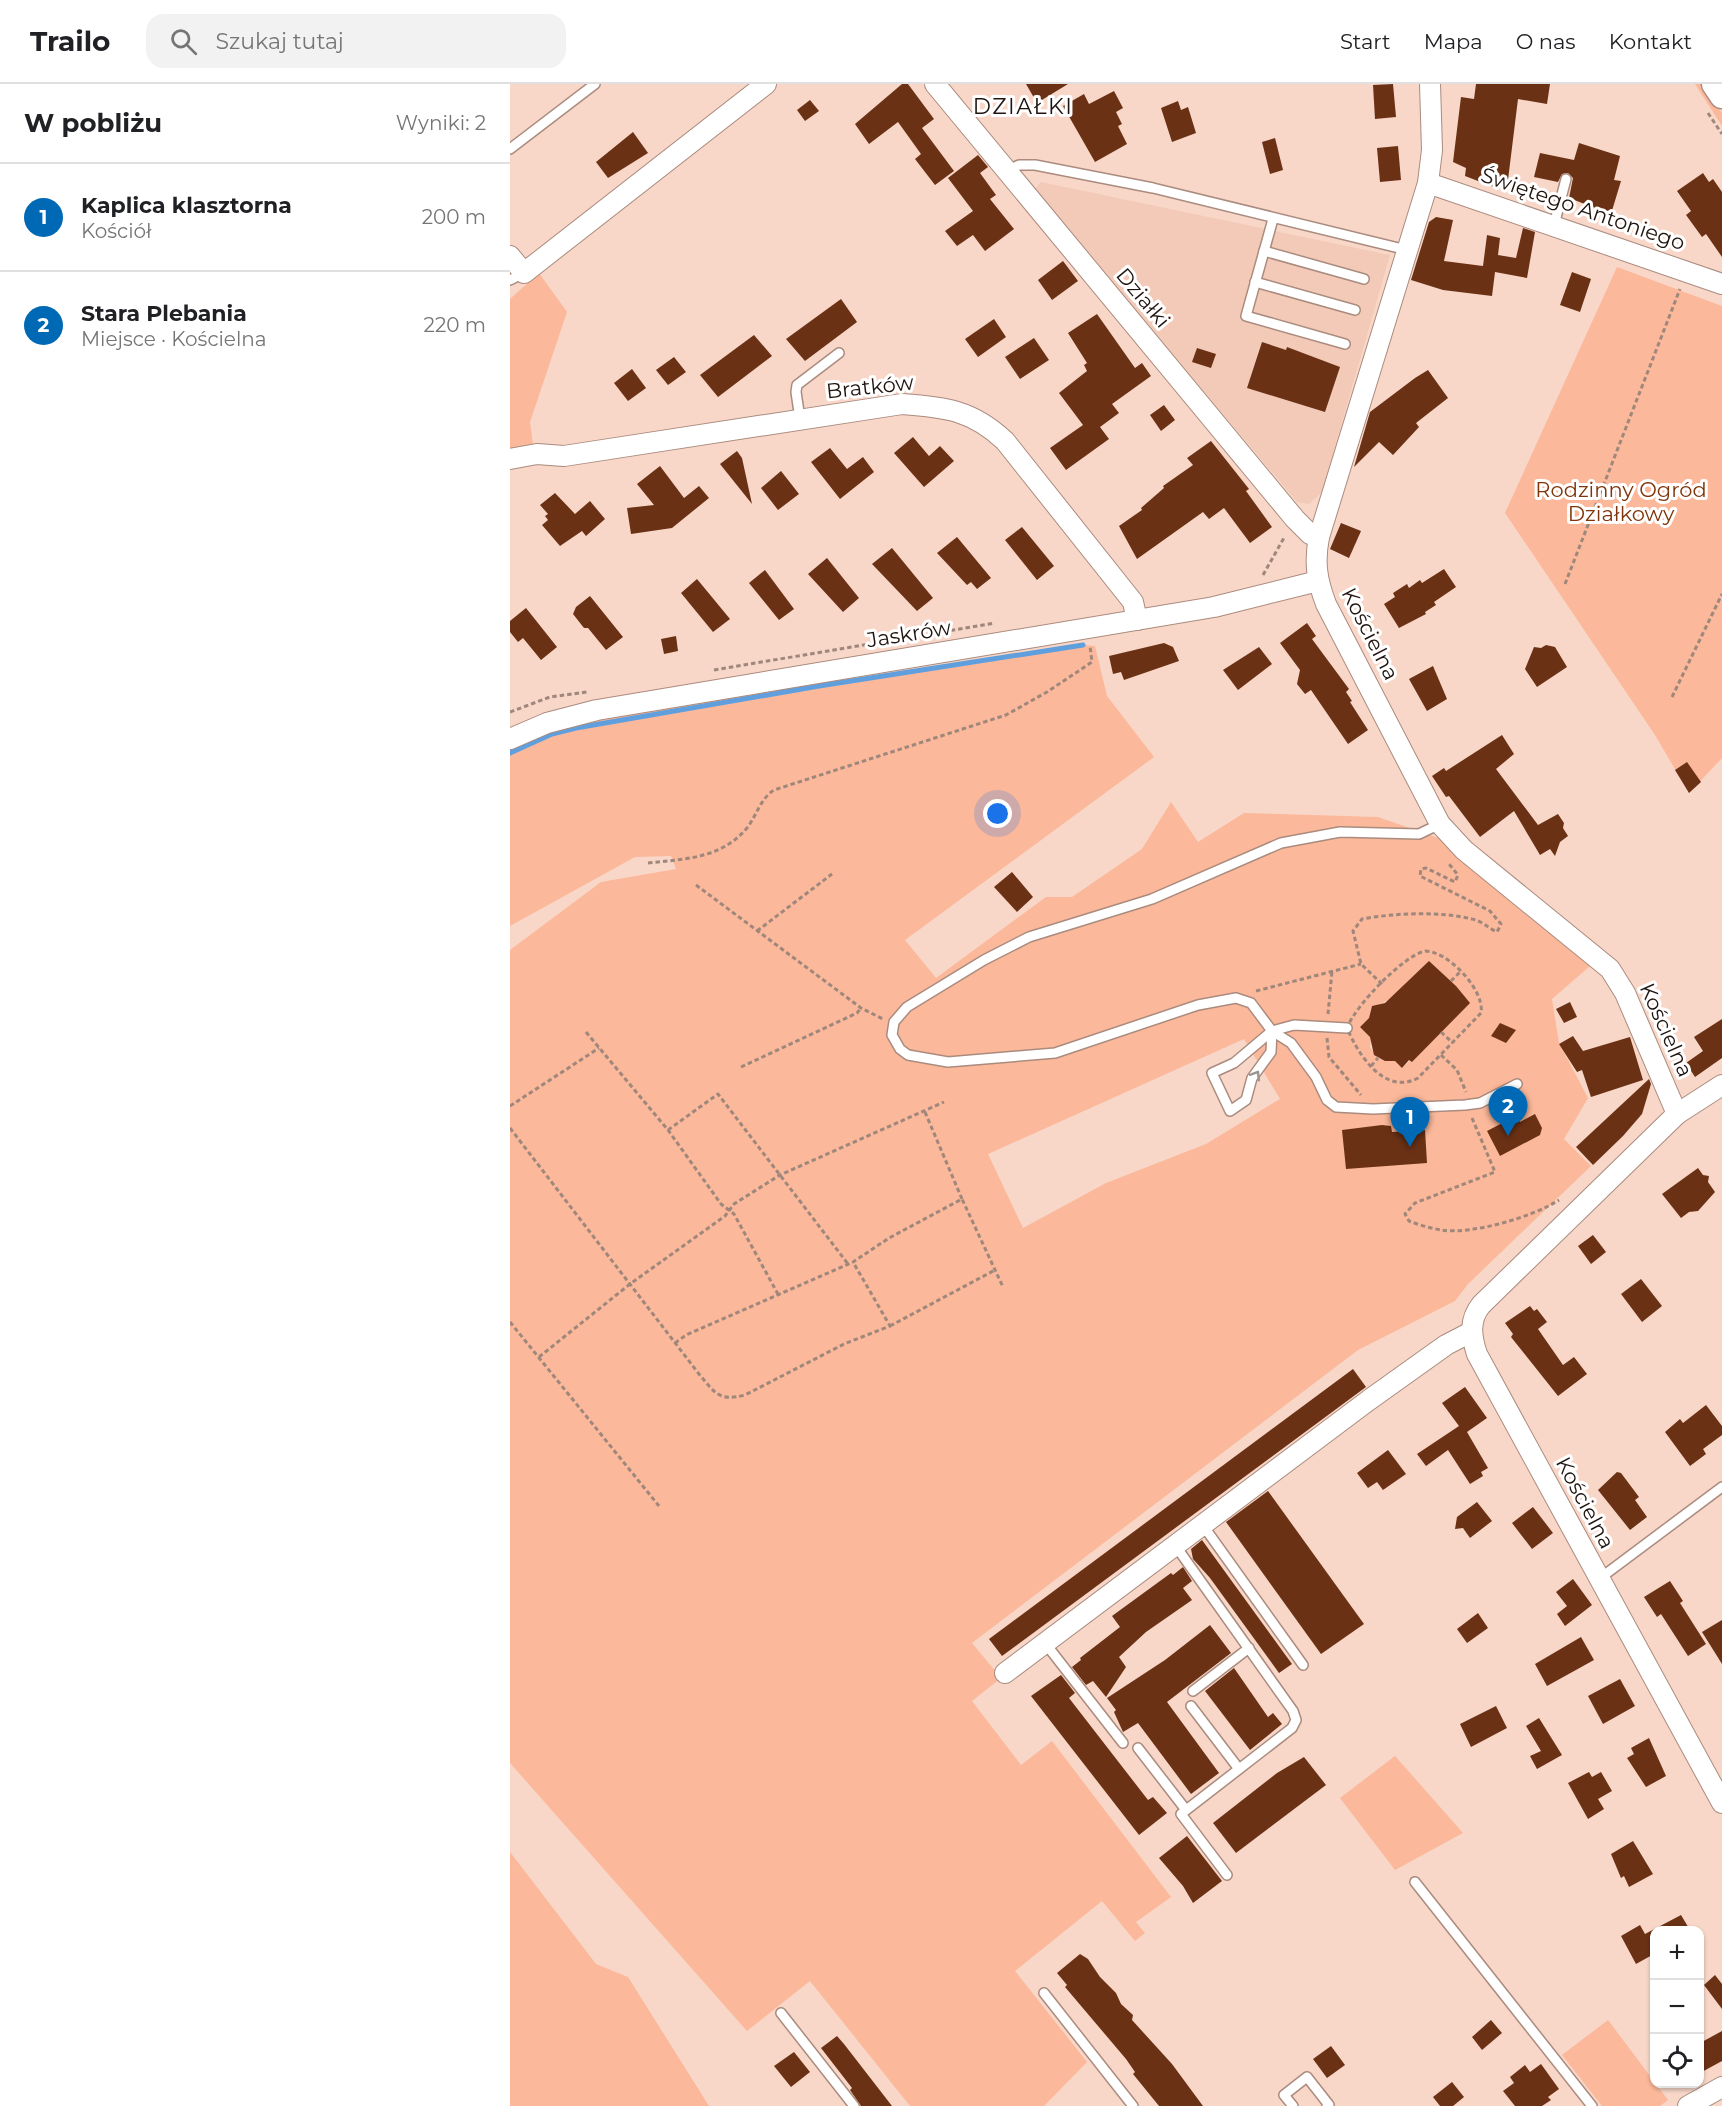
<!DOCTYPE html>
<html lang="pl">
<head>
<meta charset="utf-8">
<style>
	:root { --surface:#fff; --page:#f2f2f2; --text:#202124; --muted:#757577; --line:#e0e0e0; --accent:#0069b5 }
	body { margin:0; font-family:Montserrat,sans-serif; background:var(--page); color:var(--text) }
	.controls { position:absolute; right:18px; bottom:18px; display:grid; overflow:hidden; border-radius:12px; box-shadow:0 2px 4px #0004 }
	.controls button { width:54px; height:54px; display:grid; place-items:center; padding:0; border:0; border-bottom:2px solid var(--line); background:var(--surface); color:var(--text); font:30px sans-serif }
	.you { position:absolute; left:488px; top:730px; width:21px; height:21px; margin:-15px; border:4px solid #fff; border-radius:50%; background:#1a73e8; box-shadow:0 0 0 9px #1a73e833 }
	.badge { display:grid; place-items:center; width:39px; height:39px; border-radius:50%; background:var(--accent); color:#fff; font-size:20px; font-weight:700 }
	.pin { position:absolute; translate:-50% -50px; filter:drop-shadow(0 2px 3px #0008) }
	.pin::after { content:''; position:absolute; top:32px; width:21px; height:18px; background:inherit; clip-path:polygon(0 0,100% 0,50% 100%) }
	.list { margin:0; padding:0; list-style:none }
	h2 { display:flex; justify-content:space-between; align-items:center; height:78px; margin:0; padding:0 24px; font-size:26px }
	h2 small { font-size:20px; font-weight:400; color:var(--muted) }
	.list li { display:grid; grid-template-columns:39px 1fr auto; gap:18px; align-items:center; box-sizing:border-box; height:108px; padding:0 24px; border-top:2px solid var(--line) }
	.list b { display:block; font-size:22px; white-space:nowrap }
	.list p { margin:0; font-size:20px; white-space:nowrap; color:var(--muted) }
	.list em { font-size:20px; font-style:normal; color:var(--muted) }
	.icon { flex:none; width:33px; height:33px; fill:none; stroke:currentColor; stroke-width:2; stroke-linecap:round; stroke-linejoin:round }
	.map { position:relative; flex:none; width:1212px; height:2022px; overflow:hidden }
	header { display:flex; align-items:center; gap:36px; box-sizing:border-box; height:84px; padding:0 30px; background:var(--surface); border-bottom:2px solid var(--line) }
	header strong { font-size:28px }
	nav { display:flex; gap:33px; margin-inline-start:auto; font-size:21px }
	.search { width:420px; height:54px; background:var(--page); display:flex; align-items:center; gap:15px; box-sizing:border-box; padding:0 21px; border-radius:18px; color:var(--muted); font-size:22px }
	main { display:flex }
	aside { flex:1; background:var(--surface) }
	.map>svg:first-child { display:block }
	.built { fill:#f3cab8 }
	.green { fill:#fbb89a; fill-rule:evenodd }
	.lines { fill:none; stroke-linecap:round; stroke-linejoin:round }
	.stream { stroke:#609fde; stroke-width:5 }
	.building { fill:#6b3115 }
	.service-casing { stroke:#aa8b7e; stroke-width:12 }
	.minor-casing { stroke:#aa8b7e; stroke-width:22 }
	.tertiary-casing { stroke:#aa8b7e; stroke-width:27 }
	.path { stroke:#9f877c; stroke-width:3; stroke-dasharray:4.5 3; stroke-linecap:butt }
	.service { stroke:#fff; stroke-width:9 }
	.minor { stroke:#fff; stroke-width:20 }
	.tertiary { stroke:#fff; stroke-width:24 }
	.oneway { stroke:#9a9593 }
	.labels { text-anchor:middle; stroke-width:6; stroke-linejoin:round; paint-order:stroke }
	.street-label { font-size:21px; fill:#1f140f; stroke:#fff }
	.park-label { font-size:21px; fill:#7f3409; stroke:#fff }
	.neighbourhood-label { font-size:22px; letter-spacing:1.5px; fill:#1f140f; stroke:#fff }
</style>
</head>
<body>
<header>
<strong>Trailo</strong>
<div class="search"><svg class="icon" aria-label="search" viewBox="0 0 24 24"><circle cx="10" cy="10" r="6"/><path d="M15 15l6 6"/></svg>Szukaj tutaj</div>
<nav><a>Start</a><a>Mapa</a><a>O nas</a><a>Kontakt</a></nav>
</header>
<main>
<aside>
<h2>W pobliżu<small>Wyniki: 2</small></h2>
<ul class="list">
<li><span class="badge">1</span><div><b>Kaplica klasztorna</b><p>Kościół</p></div><em>200 m</em></li>
<li><span class="badge">2</span><div><b>Stara Plebania</b><p>Miejsce · Kościelna</p></div><em>220 m</em></li>
</ul>
</aside>
<div class="map">
<svg width="1212" height="2022" viewBox="0 0 1212 2022">
	<rect width="100%" height="100%" fill="#f8d7c8"/>
	<polygon class="built" points="531,98 880,171 812,408 799,420 787,418 524,106"/>
	<g class="green">
		<polygon points="1185,0 1193,0 1212,29 1212,42"/>
		<polygon points="1107,183 1212,222 1212,674 1179,709 1145,651 995,429"/>
		<polygon points="29,189 57,228 20,338 23,361 0,365 0,215"/>
		<path d="M573,561L585,562L597,612L644,673L395,856L426,894L536,813H562L632,765L661,718L688,758L734,729L868,733L931,755L1087,876L1042,915L1049,959L1078,1014L1054,1055L1081,1082L958,1200L945,1217L848,1266L462,1559L491,1594L462,1617L511,1681L542,1657L661,1813L626,1838L635,1849L625,1857L592,1817L505,1887L577,1978L534,2022H400L300,1897L237,1947L0,1679V866L91,798L166,785L161,772L125,773L0,842V666L109,629ZM933,891L946,902L923,956L892,984L884,976L868,974L860,963L861,954L850,943L859,934L861,924ZM734,955L770,1015L696,1060L596,1099L513,1144L478,1070Z"/>
		<polygon points="885,1672 953,1749 885,1786 830,1714"/>
		<polygon points="0,1768 86,1880 118,1893 199,2022 0,2022"/>
		<polygon points="1098,1936 1158,2016 1150,2022 1092,2022 1052,1971"/>
	</g>
	<g class="lines">
		<polyline class="stream" points="0,669 42,650 66,644 309,602 573,561"/>
	</g>
	<g class="building">
		<polygon points="392,0 398,0 424,35 412,44 444,87 425,101 405,75 411,70 388,38 359,60 345,40"/>
		<polygon points="516,0 558,0 527,19"/>
		<polygon points="883,0 886,33 865,35 863,1"/>
		<polygon points="966,0 1040,0 1037,20 1008,15 997,104 981,102 955,92 956,84 943,78 951,13 964,15"/>
		<polygon points="604,7 613,24 606,28 612,40 608,42 617,60 585,78 553,22 574,10 579,20"/>
		<polygon points="300,16 309,27 295,37 287,26"/>
		<polygon points="668,17 671,26 678,23 686,49 662,58 651,24"/>
		<polygon points="123,48 138,69 98,94 86,78"/>
		<polygon points="765,54 773,86 760,90 752,58"/>
		<polygon points="1069,59 1110,72 1104,96 1111,97 1101,130 1059,114 1063,94 1058,89 1052,90 1048,98 1024,93 1030,69 1064,76"/>
		<polygon points="888,62 891,96 870,98 867,64"/>
		<polygon points="468,71 478,83 470,89 486,111 480,115 504,145 475,167 463,151 447,162 435,147 463,127 438,94"/>
		<polygon points="1193,89 1199,98 1203,95 1212,108 1212,173 1196,150 1192,153 1176,131 1181,127 1167,107"/>
		<polygon points="926,133 943,136 934,177 973,182 977,151 990,154 988,171 1006,174 1013,144 1025,148 1017,194 985,188 982,212 933,206 901,196 919,138"/>
		<polygon points="553,177 568,197 542,216 528,196"/>
		<polygon points="1062,188 1081,195 1070,228 1050,221"/>
		<polygon points="331,215 347,238 295,277 276,255"/>
		<polygon points="587,230 625,284 632,279 641,292 602,320 609,329 590,343 599,355 556,386 540,364 573,341 549,309 577,287 574,281 577,279 558,249"/>
		<polygon points="484,235 496,253 468,273 455,255"/>
		<polygon points="244,251 262,272 208,313 190,291"/>
		<polygon points="524,254 539,276 510,295 495,273"/>
		<polygon points="752,258 776,266 777,263 830,283 815,328 737,304"/>
		<polygon points="687,264 706,270 701,284 682,278"/>
		<polygon points="164,273 176,288 158,301 146,286"/>
		<polygon points="122,285 136,304 118,317 104,299"/>
		<polygon points="918,286 938,314 906,339 909,343 883,371 869,358 844,383 860,328 905,294"/>
		<polygon points="654,321 665,336 651,347 640,331"/>
		<polygon points="403,353 419,372 430,362 444,377 414,403 384,369"/>
		<polygon points="701,357 739,405 736,407 762,443 740,459 714,424 699,435 693,428 627,475 609,442 632,426 631,424 654,404 653,402 683,381 677,374"/>
		<polygon points="320,364 337,385 353,373 364,388 330,415 301,378"/>
		<polygon points="227,367 232,374 242,420 210,380"/>
		<polygon points="150,382 174,414 189,402 199,414 162,444 121,450 117,424 144,421 127,400"/>
		<polygon points="271,387 289,410 268,426 251,404"/>
		<polygon points="45,409 65,430 80,417 95,435 76,452 72,447 50,462 32,441 38,436 35,432 38,430 30,421"/>
		<polygon points="831,439 851,447 839,474 820,465"/>
		<polygon points="512,443 544,482 527,496 495,456"/>
		<polygon points="447,453 481,494 467,505 461,498 457,501 427,469"/>
		<polygon points="382,464 423,514 407,527 362,480"/>
		<polygon points="317,474 349,514 333,528 298,490"/>
		<polygon points="934,485 946,503 924,518 926,521 915,528 916,530 889,544 874,520 885,513 883,509 897,500 899,504 910,496 912,499"/>
		<polygon points="255,486 284,525 269,536 239,499"/>
		<polygon points="187,495 220,535 203,548 171,509"/>
		<polygon points="80,512 113,553 96,566 78,544 74,544 63,530 66,523"/>
		<polygon points="16,524 47,563 31,576 13,554 8,558 0,548 0,537"/>
		<polygon points="797,539 806,552 802,555 839,605 836,608 842,617 840,618 858,646 838,660 801,606 795,610 787,600 790,586 770,559"/>
		<polygon points="166,552 168,567 154,570 151,555"/>
		<polygon points="654,559 663,563 669,577 614,596 611,588 603,590 599,572"/>
		<polygon points="1036,561 1045,563 1057,583 1027,603 1015,585 1024,563 1031,564"/>
		<polygon points="749,563 762,580 728,606 713,586"/>
		<polygon points="923,582 937,615 917,627 899,595"/>
		<polygon points="992,651 1004,670 986,685 1028,741 1048,730 1054,739 1053,744 1058,752 1050,758 1045,772 1040,765 1030,771 1004,727 970,753 939,712 936,713 922,692 934,684 936,687"/>
		<polygon points="1177,678 1191,698 1179,709 1165,686"/>
		<polygon points="502,788 523,813 507,828 484,803"/>
		<polygon points="919,877 946,902 960,919 902,978 899,976 892,984 885,977 875,977 864,971 860,953 850,943 859,934 862,922 875,919"/>
		<polygon points="1060,918 1067,933 1054,939 1046,925"/>
		<polygon points="1212,935 1212,974 1185,993 1176,979 1193,967 1184,953"/>
		<polygon points="990,939 1006,946 996,959 981,952"/>
		<polygon points="1063,952 1073,967 1120,953 1133,996 1081,1013 1072,986 1067,988 1049,960"/>
		<polygon points="1139,995 1141,1000 1132,1030 1113,1052 1083,1081 1066,1063"/>
		<polygon points="1025,1030 1032,1044 1030,1051 990,1072 977,1047 1006,1032 1010,1038"/>
		<polygon points="872,1041 881,1042 882,1048 915,1046 917,1079 836,1085 832,1046"/>
		<polygon points="1188,1084 1193,1091 1199,1092 1198,1098 1205,1108 1188,1127 1179,1128 1171,1134 1152,1110"/>
		<polygon points="1083,1151 1096,1168 1081,1180 1068,1162"/>
		<polygon points="1131,1195 1152,1222 1132,1238 1111,1210"/>
		<polygon points="1020,1222 1024,1227 1027,1225 1037,1238 1028,1245 1053,1281 1064,1273 1077,1290 1048,1312 1001,1253 1003,1250 995,1239"/>
		<polygon points="843,1285 856,1303 492,1572 479,1555"/>
		<polygon points="955,1303 977,1334 957,1348 978,1384 971,1388 973,1392 960,1400 938,1366 916,1382 907,1370 949,1342 932,1319"/>
		<polygon points="1196,1321 1212,1342 1212,1351 1193,1365 1196,1370 1180,1382 1155,1348 1170,1335 1173,1339"/>
		<polygon points="878,1366 896,1390 873,1406 867,1398 858,1404 847,1389"/>
		<polygon points="1107,1388 1111,1389 1129,1413 1125,1416 1137,1433 1120,1446 1088,1406"/>
		<polygon points="758,1407 854,1540 811,1570 716,1438"/>
		<polygon points="967,1418 982,1437 960,1454 953,1444 945,1445 947,1433"/>
		<polygon points="1023,1423 1043,1449 1022,1465 1002,1439"/>
		<polygon points="692,1456 782,1580 769,1589 700,1494 683,1475 681,1465"/>
		<polygon points="673,1483 682,1497 673,1504 682,1516 636,1548 609,1573 616,1583 596,1613 583,1597 576,1601 562,1583 571,1576 570,1574 610,1543 602,1532 661,1489 663,1491"/>
		<polygon points="1063,1495 1082,1521 1055,1542 1047,1530 1057,1522 1046,1508"/>
		<polygon points="1160,1497 1173,1517 1170,1519 1196,1560 1178,1572 1151,1530 1147,1533 1134,1513"/>
		<polygon points="968,1529 978,1544 957,1559 947,1545"/>
		<polygon points="1212,1536 1212,1580 1192,1548"/>
		<polygon points="700,1541 721,1569 657,1618 709,1689 681,1710 628,1639 613,1648 604,1628 606,1626 597,1614 655,1576"/>
		<polygon points="1071,1553 1084,1576 1037,1602 1025,1580"/>
		<polygon points="724,1584 758,1633 763,1629 772,1640 740,1666 695,1607"/>
		<polygon points="551,1591 565,1609 559,1614 638,1716 643,1713 657,1729 629,1751 521,1612"/>
		<polygon points="1110,1595 1125,1622 1093,1640 1078,1612"/>
		<polygon points="986,1622 997,1644 961,1663 950,1640"/>
		<polygon points="1029,1634 1052,1671 1027,1685 1020,1672 1031,1667 1016,1642"/>
		<polygon points="1139,1654 1156,1692 1136,1703 1117,1674 1124,1670 1121,1664"/>
		<polygon points="794,1673 816,1701 726,1769 703,1739 767,1689"/>
		<polygon points="1079,1688 1082,1693 1091,1688 1102,1707 1088,1715 1094,1725 1078,1735 1058,1699"/>
		<polygon points="677,1752 712,1797 683,1819 673,1802 649,1774"/>
		<polygon points="1123,1757 1143,1790 1119,1803 1114,1792 1111,1794 1101,1770"/>
		<polygon points="1171,1831 1180,1846 1144,1846 1144,1870 1126,1880 1111,1852 1130,1841 1135,1850"/>
		<polygon points="570,1870 578,1875 590,1893 606,1909 611,1920 623,1931 622,1936 662,1980 693,2022 649,2022 623,1990 625,1988 616,1975 555,1903 557,1901 547,1889"/>
		<polygon points="1205,1891 1212,1900 1212,1925 1194,1901"/>
		<polygon points="981,1936 992,1949 972,1966 962,1953"/>
		<polygon points="1212,1947 1212,1977 1190,1989 1190,1959"/>
		<polygon points="327,1952 334,1960 382,2022 351,2022 340,2006 342,2004 311,1964"/>
		<polygon points="821,1962 835,1981 817,1994 803,1975"/>
		<polygon points="284,1968 300,1988 281,2003 264,1982"/>
		<polygon points="1031,1980 1049,2005 1038,2013 1041,2016 1032,2022 1005,2022 993,2007 1004,1999 1000,1993 1015,1981 1020,1988"/>
		<polygon points="942,1998 954,2013 943,2022 930,2022 923,2013"/>
	</g>
	<g class="lines">
		<g class="service-casing">
			<g id="service">
				<polyline points="0,65 85,0"/>
				<polyline points="496,87 509,81 525,81 643,104 897,166"/>
				<polyline points="763,135 736,232 835,260"/>
				<polyline points="1044,141 1056,95"/>
				<polyline points="754,167 854,195"/>
				<polyline points="0,196 14,189"/>
				<polyline points="745,198 845,226"/>
				<polyline points="290,335 286,308 287,301 329,269"/>
				<polyline points="930,740 909,750 830,748 771,759 642,815 519,853 474,876 397,923 384,938 382,951 390,965 398,971 438,978 545,969 688,921 726,914 741,919 762,947 781,959 806,993 817,1016 826,1023 863,1025 955,1021 970,1019 1007,1000"/>
				<polyline points="762,947 761,968 742,994 736,1016 720,1027 702,989 724,979 762,947 784,941 837,944"/>
				<polyline points="692,1440 793,1581"/>
				<polyline points="665,1461 783,1627 786,1636 782,1644 671,1730 717,1791"/>
				<polyline points="1089,1495 1212,1403"/>
				<polyline points="535,1559 613,1659"/>
				<polyline points="683,1607 739,1564"/>
				<polyline points="681,1622 729,1685"/>
				<polyline points="628,1664 676,1726"/>
				<polyline points="905,1798 1082,2022"/>
				<polyline points="534,1909 623,2022"/>
				<polyline points="271,1929 344,2022"/>
				<polyline points="783,2022 774,2011 797,1993 819,2021 817,2022"/>
			</g>
		</g>
		<g class="minor-casing">
			<g id="minor">
				<polyline points="425,0 785,435 800,450 809,453"/>
				<path d="M920,0L922,66L918,99L809,453C804,479 807,496 816,520L930,740L954,766L1100,885L1115,909L1167,1030"/>
				<polyline points="918,99 1212,200"/>
				<polyline points="0,172 14,189 256,0"/>
				<path d="M0,375L27,370L54,372L392,320C435,323 462,326 495,357L623,518L627,536"/>
				<polyline points="0,655 37,639 87,626 704,523 808,497"/>
				<path d="M1212,1001L1167,1030L971,1221C959,1236 961,1252 967,1270L1212,1719"/>
				<polyline points="495,1589 859,1316 936,1261 961,1248"/>
				<polyline points="1178,2022 1212,2003"/>
			</g>
		</g>
		<g class="tertiary-casing">
			<polyline id="tertiary" points="1204,0 1212,12"/>
		</g>
		<g class="path">
			<polyline points="1198,29 1212,50"/>
			<polyline points="753,491 775,452"/>
			<polyline points="1055,500 1170,205"/>
			<polyline points="204,586 485,539"/>
			<polyline points="1162,613 1212,510"/>
			<polyline points="0,628 40,613 77,608"/>
			<path d="M138,779C174,775 211,775 237,744C247,731 250,715 264,706L496,631L537,608L582,578L580,562"/>
			<polyline points="186,801 351,924 373,935"/>
			<polyline points="247,847 322,790"/>
			<path d="M915,867C938,867 975,906 971,929L908,994C874,1012 848,970 837,944C845,922 893,872 915,867Z"/>
			<polyline points="941,897 950,888"/>
			<path d="M872,900L851,880L843,847L852,835C885,829 929,827 962,835C972,837 978,844 987,848L991,840L980,827L910,792L911,785L916,784L945,798L948,791L939,780"/>
			<polyline points="746,907 851,880"/>
			<polyline points="818,930 822,887"/>
			<polyline points="76,948 158,1046 211,1120 224,1130 269,1212"/>
			<polyline points="931,948 943,959"/>
			<polyline points="817,954 819,973 851,1011"/>
			<polyline points="931,971 947,986 956,1008"/>
			<polyline points="861,982 868,974"/>
			<polyline points="231,983 347,929 351,924"/>
			<polyline points="0,1022 89,964"/>
			<polyline points="415,1028 452,1115"/>
			<path d="M962,1034L985,1088L905,1119L895,1130L899,1137C909,1141 920,1144 931,1146C961,1151 1023,1133 1049,1116"/>
			<path d="M0,1044L189,1290C205,1309 209,1318 235,1311L334,1260L380,1242L343,1178"/>
			<polyline points="158,1046 208,1010 338,1180"/>
			<polyline points="0,1238 149,1422"/>
			<polyline points="380,1242 485,1186"/>
			<polyline points="165,1259 176,1251 343,1178 379,1154 452,1115 493,1203"/>
			<polyline points="29,1273 120,1200 215,1132 224,1120 270,1091 434,1018"/>
		</g>
		<use href="#service" class="service"/>
		<use href="#minor" class="minor"/>
		<use href="#tertiary" class="tertiary"/>
	</g>
	<defs><path id="oneway-chevron" d="M-2-3.5L2.5 0L-2 3.5" fill="none" stroke-width="1.6" stroke-linecap="round" stroke-linejoin="round" transform="scale(1.5)"/></defs>
	<use class="oneway" href="#oneway-chevron" transform="translate(746 991) rotate(-58)"/>
	<g class="labels">
		<g class="street-label">
			<text transform="translate(1073 125) rotate(19)" y="7">Świętego Antoniego</text>
			<text transform="translate(633 214) rotate(50)" y="7">Działki</text>
			<text transform="translate(360 303) rotate(-6)" y="7">Bratków</text>
			<text transform="translate(399 550) rotate(-9)" y="7">Jaskrów</text>
			<text transform="translate(860 550) rotate(63)" y="7">Kościelna</text>
			<text transform="translate(1156 946) rotate(66)" y="7">Kościelna</text>
			<text transform="translate(1075 1419) rotate(62)" y="7">Kościelna</text>
		</g>
		<g class="park-label">
			<text x="1111" y="413">Rodzinny Ogród<tspan x="1111" dy="24">Działkowy</tspan></text>
		</g>
		<g class="neighbourhood-label">
			<text x="513" y="30">DZIAŁKI</text>
		</g>
	</g>
</svg>
<div class="controls">
<button>+</button>
<button>−</button>
<button><svg class="icon" aria-label="locate" viewBox="0 0 24 24"><circle cx="12" cy="12" r="6"/><path d="M12 2v4M12 18v4M2 12h4M18 12h4"/></svg></button>
</div>
<div class="you"></div>
<div class="pin badge" style="left:900px;top:1063px">1</div>
<div class="pin badge" style="left:998px;top:1052px">2</div>
</div>
</main>
</body>
</html>
